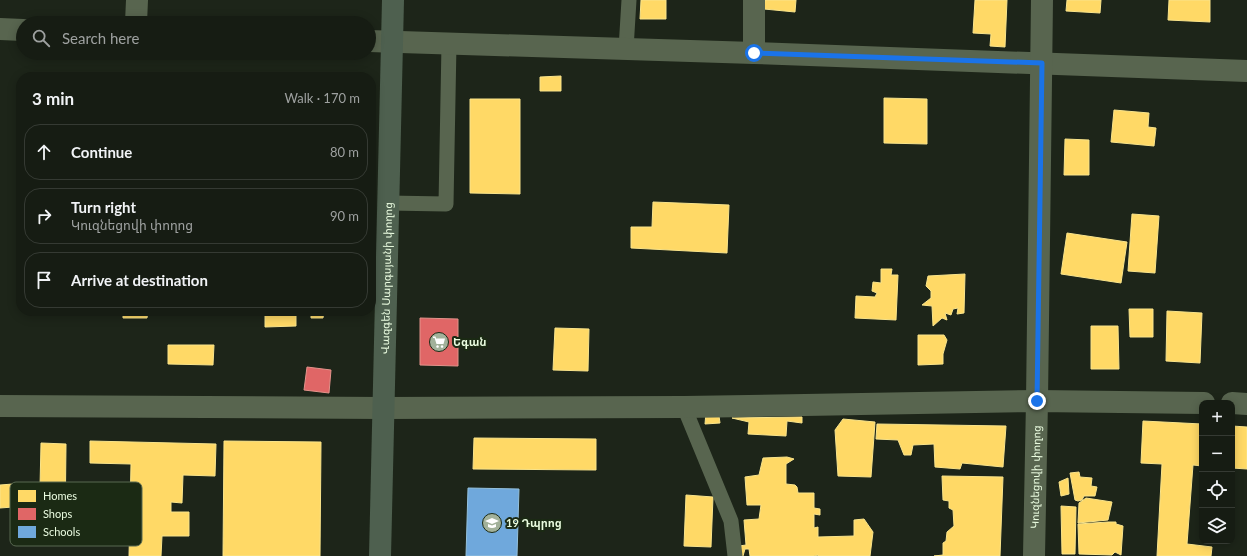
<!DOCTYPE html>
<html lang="en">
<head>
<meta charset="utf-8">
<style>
	:root { --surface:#161c13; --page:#232921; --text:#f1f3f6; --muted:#9ea1a0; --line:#353a33 }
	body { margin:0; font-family:Lato,"Noto Sans Armenian",sans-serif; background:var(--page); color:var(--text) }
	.controls { position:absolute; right:12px; bottom:12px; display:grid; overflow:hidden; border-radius:8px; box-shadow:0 2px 10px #0003 }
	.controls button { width:36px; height:36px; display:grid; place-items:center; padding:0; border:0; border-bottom:1px solid var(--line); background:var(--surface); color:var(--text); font:20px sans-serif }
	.stop { position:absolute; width:12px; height:12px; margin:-9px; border:3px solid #1a73e8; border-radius:50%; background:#fff }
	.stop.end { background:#1a73e8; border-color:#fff; box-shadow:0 1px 4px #0008 }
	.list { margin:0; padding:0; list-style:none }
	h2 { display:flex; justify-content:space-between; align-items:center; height:52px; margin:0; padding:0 16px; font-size:17px }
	h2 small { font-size:13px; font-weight:400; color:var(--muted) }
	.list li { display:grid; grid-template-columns:26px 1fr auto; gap:12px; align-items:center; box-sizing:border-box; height:56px; margin:0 8px 8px; padding:0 8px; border:1px solid var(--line); border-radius:16px }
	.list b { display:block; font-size:15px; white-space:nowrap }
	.list p { margin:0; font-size:13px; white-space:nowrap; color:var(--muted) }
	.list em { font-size:13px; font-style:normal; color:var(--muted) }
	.icon { flex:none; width:22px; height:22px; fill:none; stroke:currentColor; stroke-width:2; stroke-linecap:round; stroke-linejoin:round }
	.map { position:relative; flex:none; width:1247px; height:556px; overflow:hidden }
	.search { position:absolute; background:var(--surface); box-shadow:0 2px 10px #0003; left:16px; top:16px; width:360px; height:44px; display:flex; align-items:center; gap:10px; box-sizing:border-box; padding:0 14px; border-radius:22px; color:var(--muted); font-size:15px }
	.panel { position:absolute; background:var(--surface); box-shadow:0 2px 10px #0003; left:16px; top:72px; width:360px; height:244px; border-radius:16px }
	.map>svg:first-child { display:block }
	.homes { fill:#ffd966; stroke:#f9e48b }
	.shops { fill:#e06666; stroke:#e3938b }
	.schools { fill:#6fa8dc; stroke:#94c1dd }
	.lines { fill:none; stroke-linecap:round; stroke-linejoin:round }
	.service { stroke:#58654f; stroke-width:15 }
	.minor { stroke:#58654f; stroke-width:22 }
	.trunk { stroke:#4e604f; stroke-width:22 }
	.route { stroke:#1a73e8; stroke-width:5 }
	.labels { text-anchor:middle; stroke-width:4; stroke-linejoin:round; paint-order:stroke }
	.street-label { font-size:11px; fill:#eafce0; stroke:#1b2a14 }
	.poi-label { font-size:11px; font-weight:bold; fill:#eafce0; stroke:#1b2a14; text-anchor:start }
	.key { fill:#1b2a14; stroke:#596951; stroke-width:1 }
	.key-label { font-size:11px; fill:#eafce0 }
</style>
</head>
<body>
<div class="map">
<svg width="1247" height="556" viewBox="0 0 1247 556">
	<rect width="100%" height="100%" fill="#1d2519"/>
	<g class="homes">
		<polygon points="641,0 666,0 666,19 640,19"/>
		<polygon points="765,0 796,0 795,12 764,9"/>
		<polygon points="975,0 1007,0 1005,47 990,46 991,34 973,33"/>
		<polygon points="1067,0 1101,0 1100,13 1066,11"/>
		<polygon points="1169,0 1210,0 1210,22 1168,20"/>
		<polygon points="561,76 561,91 540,91 540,77"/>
		<polygon points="884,98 927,99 927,144 884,143"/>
		<polygon points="470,99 520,99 520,194 470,193"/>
		<polygon points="1114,110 1149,113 1148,127 1156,128 1154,146 1111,142"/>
		<polygon points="1065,139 1089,140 1089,175 1064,175"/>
		<polygon points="653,202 729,205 727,253 631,248 631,227 652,227"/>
		<polygon points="1132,214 1159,216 1155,273 1128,271"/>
		<polygon points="1067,233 1127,242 1121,283 1061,274"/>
		<polygon points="881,269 892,269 891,275 898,275 896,320 855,318 856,296 875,297 877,293 872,291 873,282 881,283"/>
		<polygon points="965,274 964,313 957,314 958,308 953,309 951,315 945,313 947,320 942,318 933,326 932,306 922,305 931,298 931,291 926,286 928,276"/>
		<polygon points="1129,309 1153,309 1153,337 1130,337"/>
		<polygon points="123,311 148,311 147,318 123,318"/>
		<polygon points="265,311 296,311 296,326 265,327"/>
		<polygon points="311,311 324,311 323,318 311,318"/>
		<polygon points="1167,311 1202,313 1200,363 1166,361"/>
		<polygon points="1091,326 1118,326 1119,369 1091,369"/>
		<polygon points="555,328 589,329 588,371 553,370"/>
		<polygon points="918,335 944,335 947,340 943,354 943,364 918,365"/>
		<polygon points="168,345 214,345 213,365 168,364"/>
		<polygon points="706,412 719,416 720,423 705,424"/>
		<polygon points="802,417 802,423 787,421 786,436 748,434 749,422 732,418"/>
		<polygon points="843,419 875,422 871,477 838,476 835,430"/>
		<polygon points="1143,421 1202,424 1202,466 1193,465 1187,544 1212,547 1211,556 1157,556 1162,464 1141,463"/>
		<polygon points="877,424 1006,426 1003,467 962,463 960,469 935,467 934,444 913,445 911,455 904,455 898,440 876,439"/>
		<polygon points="1232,426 1247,427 1247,469 1232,468"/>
		<polygon points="474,438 596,439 596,470 473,469"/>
		<polygon points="90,441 216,444 215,476 183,475 182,503 171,502 171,512 189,512 189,536 162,536 161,556 129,556 131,464 90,463"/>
		<polygon points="224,441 321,442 320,556 223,556"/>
		<polygon points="41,443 66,444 65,532 39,531"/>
		<polygon points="787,457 794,459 786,464 786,484 795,485 797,487 798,493 814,493 814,508 820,509 820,515 814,514 814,528 818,527 818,537 854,536 854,520 864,519 873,532 870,556 818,556 818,555 814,556 750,556 749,549 745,549 743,556 738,556 739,546 746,545 744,520 759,519 761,505 747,505 745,477 759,475 763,458"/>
		<polygon points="1079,472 1080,477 1092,478 1091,486 1097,487 1095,496 1084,496 1082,500 1078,501 1075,500 1070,473"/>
		<polygon points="942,476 1003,477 1000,556 934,556 943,555 943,543 946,541 947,532 954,526 953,510 949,508 949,501 943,500"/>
		<polygon points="1068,478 1069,494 1061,496 1059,482"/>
		<polygon points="13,484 13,507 0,508 0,485"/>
		<polygon points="686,495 713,497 711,547 684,546"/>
		<polygon points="1086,498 1112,502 1108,520 1078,523 1079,503"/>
		<polygon points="1061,506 1076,507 1075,554 1062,554"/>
		<polygon points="1108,522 1116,522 1116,524 1123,526 1121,555 1115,552 1112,555 1079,554 1078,524"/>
	</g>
	<g class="shops">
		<polygon points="420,318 458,319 458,366 420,365"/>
		<polygon points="307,367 331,370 329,393 304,390"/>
	</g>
	<polygon class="schools" points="468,488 519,489 517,556 466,556"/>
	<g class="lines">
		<g class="service">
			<polyline points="626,49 629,0"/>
			<polyline points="388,203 446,204 449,44"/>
			<polyline points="684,407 731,521 735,556"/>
		</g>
		<g class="minor">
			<polyline points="136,23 137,0"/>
			<polyline points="0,29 23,30"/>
			<polyline points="369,41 754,53 1247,71"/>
			<polyline points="754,53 754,0"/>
			<polyline points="1232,403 1247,404"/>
			<polyline points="0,406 384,408 684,407 1037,401 1204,403"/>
			<path id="s1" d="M1034,556L1037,401L1042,0"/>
		</g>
		<path class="trunk" id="s2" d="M380,556L393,0"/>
	</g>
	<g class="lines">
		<polyline class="route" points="754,53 1042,63 1037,401"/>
	</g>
	<defs>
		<g id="supermarket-disc" transform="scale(1)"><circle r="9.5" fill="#a2b19a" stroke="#1b2a14"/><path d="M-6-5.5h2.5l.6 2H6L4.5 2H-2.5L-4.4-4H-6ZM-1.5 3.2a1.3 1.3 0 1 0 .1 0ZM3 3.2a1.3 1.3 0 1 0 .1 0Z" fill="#fff"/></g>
		<g id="school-disc" transform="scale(1)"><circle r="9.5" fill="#a2b19a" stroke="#1b2a14"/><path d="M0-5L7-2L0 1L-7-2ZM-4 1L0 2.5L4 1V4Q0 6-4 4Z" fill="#fff"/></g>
	</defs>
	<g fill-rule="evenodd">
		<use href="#supermarket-disc" x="439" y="342"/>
		<use href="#school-disc" x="492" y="523"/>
	</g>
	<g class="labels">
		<g class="street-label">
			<text dy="4" stroke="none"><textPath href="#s2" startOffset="278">Վազգեն Սարգսյանի փողոց</textPath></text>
			<text dy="4" stroke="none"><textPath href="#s1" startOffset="79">Կուզնեցովի փողոց</textPath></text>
		</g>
		<g class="poi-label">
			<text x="453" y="346">Եգան</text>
			<text x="506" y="527">19 Դպրոց</text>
		</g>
	</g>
	<rect x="10" y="482" width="132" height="64" rx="6" class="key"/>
	<rect x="18" y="490" width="18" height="12" fill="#ffd966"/>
	<rect x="18" y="508" width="18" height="12" fill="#e06666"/>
	<rect x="18" y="526" width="18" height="12" fill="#6fa8dc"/>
	<g class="key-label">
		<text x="43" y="500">Homes</text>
		<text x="43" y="518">Shops</text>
		<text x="43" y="536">Schools</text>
	</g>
</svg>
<div class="controls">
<button>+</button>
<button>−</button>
<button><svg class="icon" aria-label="locate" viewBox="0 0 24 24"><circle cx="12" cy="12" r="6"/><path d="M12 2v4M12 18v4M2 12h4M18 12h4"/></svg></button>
<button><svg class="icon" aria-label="layers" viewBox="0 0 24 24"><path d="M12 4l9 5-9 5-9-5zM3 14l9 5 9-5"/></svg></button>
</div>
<div class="stop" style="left:754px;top:53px"></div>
<div class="stop end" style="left:1037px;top:401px"></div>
<div class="search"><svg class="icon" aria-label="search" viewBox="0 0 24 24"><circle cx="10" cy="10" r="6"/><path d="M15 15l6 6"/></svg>Search here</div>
<section class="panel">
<h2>3 min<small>Walk · 170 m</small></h2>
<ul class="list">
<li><svg class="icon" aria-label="ahead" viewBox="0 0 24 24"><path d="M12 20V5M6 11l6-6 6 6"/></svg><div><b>Continue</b></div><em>80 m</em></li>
<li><svg class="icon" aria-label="right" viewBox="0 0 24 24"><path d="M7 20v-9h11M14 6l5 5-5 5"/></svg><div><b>Turn right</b><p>Կուզնեցովի փողոց</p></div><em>90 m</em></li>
<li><svg class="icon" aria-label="arrive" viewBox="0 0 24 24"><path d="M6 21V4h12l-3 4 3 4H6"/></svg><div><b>Arrive at destination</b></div></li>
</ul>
</section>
</div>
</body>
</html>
